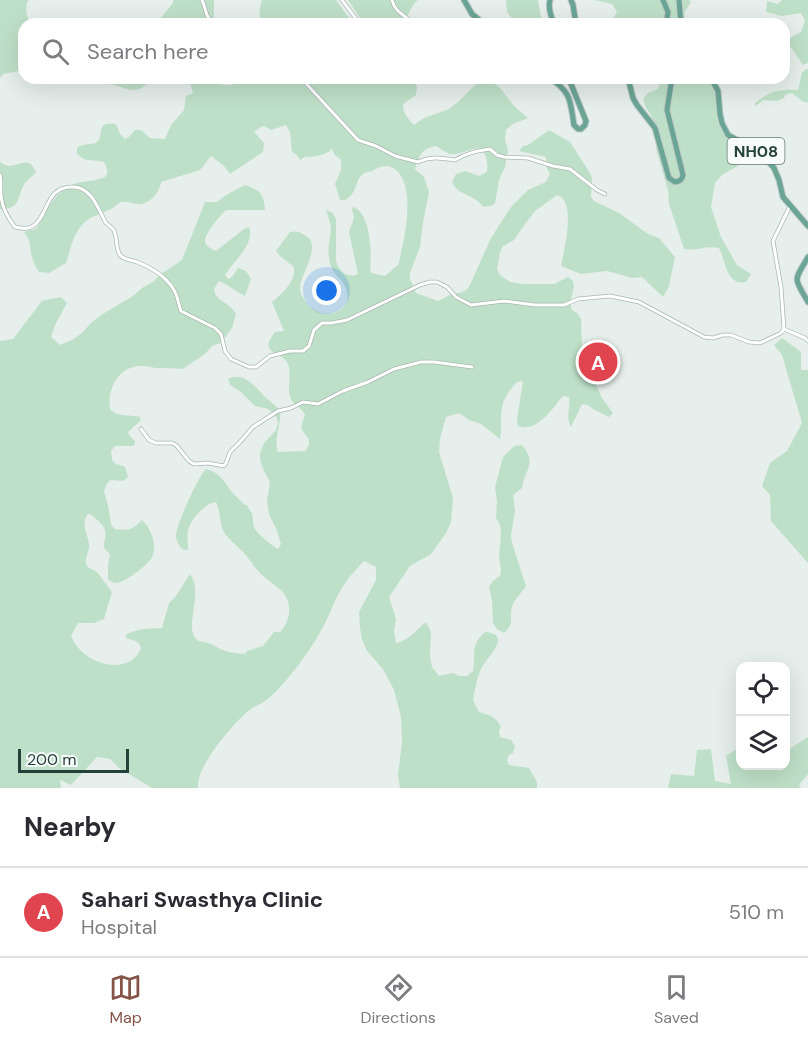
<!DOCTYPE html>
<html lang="en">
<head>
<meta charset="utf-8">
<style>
	:root { --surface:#fff; --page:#f7f7f7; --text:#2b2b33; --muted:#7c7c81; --line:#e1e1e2; --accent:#855347 }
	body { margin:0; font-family:"DM Sans",sans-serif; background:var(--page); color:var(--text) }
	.controls { position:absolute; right:18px; bottom:18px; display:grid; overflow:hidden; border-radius:12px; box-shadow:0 6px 24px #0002 }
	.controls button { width:54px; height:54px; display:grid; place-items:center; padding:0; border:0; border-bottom:2px solid var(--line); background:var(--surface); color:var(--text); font:30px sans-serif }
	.scale { position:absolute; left:18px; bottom:15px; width:111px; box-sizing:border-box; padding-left:6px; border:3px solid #24423a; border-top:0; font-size:16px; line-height:21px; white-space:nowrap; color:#24423a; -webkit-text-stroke:4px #f7fbf9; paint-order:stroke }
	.you { position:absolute; left:327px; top:291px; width:21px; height:21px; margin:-15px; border:4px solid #fff; border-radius:50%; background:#1a73e8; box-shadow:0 0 0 9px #1a73e833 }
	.badge { display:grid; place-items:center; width:39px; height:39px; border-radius:50%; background:var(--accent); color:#fff; font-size:20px; font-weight:700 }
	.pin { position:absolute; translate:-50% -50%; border:3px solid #fff; box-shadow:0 2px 6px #0006 }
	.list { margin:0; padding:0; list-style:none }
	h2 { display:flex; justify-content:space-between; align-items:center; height:78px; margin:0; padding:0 24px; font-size:26px }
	h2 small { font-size:20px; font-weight:400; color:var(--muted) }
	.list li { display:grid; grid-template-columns:39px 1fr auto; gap:18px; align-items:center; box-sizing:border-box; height:90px; padding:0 24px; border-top:2px solid var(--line) }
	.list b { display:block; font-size:22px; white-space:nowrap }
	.list p { margin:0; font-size:20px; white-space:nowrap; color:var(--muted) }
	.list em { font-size:20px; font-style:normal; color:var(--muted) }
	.icon { flex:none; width:33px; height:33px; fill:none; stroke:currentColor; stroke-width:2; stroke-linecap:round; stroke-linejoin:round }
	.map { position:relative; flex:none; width:808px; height:788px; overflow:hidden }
	.search { position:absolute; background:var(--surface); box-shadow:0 6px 24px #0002; left:18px; right:18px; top:18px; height:66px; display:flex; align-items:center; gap:15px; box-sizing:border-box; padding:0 21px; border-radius:18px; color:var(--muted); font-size:22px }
	.sheet { height:168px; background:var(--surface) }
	nav { display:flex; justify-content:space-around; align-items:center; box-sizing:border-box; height:84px; border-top:2px solid var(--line); background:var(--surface); font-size:16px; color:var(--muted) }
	nav a { display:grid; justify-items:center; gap:3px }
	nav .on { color:var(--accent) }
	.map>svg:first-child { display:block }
	.green { fill:#bfe0c8 }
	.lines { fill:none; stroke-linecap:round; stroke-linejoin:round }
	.street-casing { stroke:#a8b8b2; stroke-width:4.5 }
	.primary-casing { stroke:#c2cac8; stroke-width:7 }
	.street { stroke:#fff; stroke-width:3 }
	.primary { stroke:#6aa596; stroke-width:5 }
	.labels { text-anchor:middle; stroke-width:6; stroke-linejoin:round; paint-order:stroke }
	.shield { fill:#f7fbf9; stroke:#637a73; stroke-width:1.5 }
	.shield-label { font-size:16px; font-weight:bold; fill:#24423a }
</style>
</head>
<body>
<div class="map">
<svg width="808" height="788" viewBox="0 0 808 788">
	<rect width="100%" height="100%" fill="#e6efeb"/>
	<g class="green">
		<polygon points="0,0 29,0 27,2 26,12 30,24 24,24 24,70 3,74 0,78"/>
		<polygon points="173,0 214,0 214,24 156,24 173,3"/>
		<path d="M262,0H336L353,24H261C259,16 259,8 262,0Z"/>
		<path d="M348,0H418C412,4 406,17 406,24H364Z"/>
		<polygon points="506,0 538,0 541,17 545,24 534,24 513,20 507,12"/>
		<polygon points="594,0 689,0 691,2 684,13 686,24 607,24 613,19 617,12 612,4"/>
		<polygon points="782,0 808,0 808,63 803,65 786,40 801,32 805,21 801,13 782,16 766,12 767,1 778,4"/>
		<path d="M806,69H808V103L802,101L792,93L785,95L784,98L777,101L763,100L757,105L755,106V103C770,91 780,89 798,90L802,73Z"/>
		<path d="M108,78H152C137,97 131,89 110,84Z"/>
		<path d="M189,78H208L209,80C223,86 233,88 246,78H413L417,87L416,95L403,104C402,112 409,120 414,125L424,118L449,109L458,102L475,85L485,82L494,83L500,88L514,106L528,118L513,124L506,130L505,139L508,150L505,167L499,180L495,203L491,206L483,207C475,194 458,196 452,182L456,174L465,171L479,176L487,172C488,162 487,156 480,148C471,148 456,156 450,154C446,153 440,148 436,146C421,149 420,154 415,169L424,177L429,192L423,222L420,247L410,273V279L416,293L438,301C443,299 447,296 452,294C460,292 463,294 469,287L491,238L511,207L528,190L546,182L550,174L547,169L546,157L519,151L523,146L528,145L549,130L570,142L590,173L592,178L591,197L594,201L619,213L648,234L659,238L675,257L669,286L663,297L642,277L633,278L607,271L581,274L561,266C564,251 577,200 557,195L535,211L525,224L514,240L503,246L500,252L497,270L500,275L510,282L523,284H554L568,277L573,281L574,286L570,304L572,310L578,314L581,319L582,350L585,367L590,371L602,398L613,413L609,417L593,409L588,405L582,404L571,427C565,417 571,407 569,397L563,396C552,409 537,433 518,426L517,419L523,381L517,382C511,388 503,399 502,408C500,418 502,429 500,439L481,424L469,420L459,413L446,417L440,439L439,452L453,498L451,522L446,533L431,554L410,566L389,597L396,619L394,631L396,643C412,639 414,631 426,622L431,632L430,656L432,667L439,676L452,673L460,676H467L473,671C476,653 470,645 485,632C513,634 488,656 482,667C477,677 475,689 473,700L479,712C489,715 496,716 501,727L499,731L500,737L511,740L515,746L513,753L509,755L507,760L509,765L529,768L537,782V788H400L398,775L402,742L401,717L394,690L383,669L367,651L362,639L360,628L359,612L376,580V567L364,561C358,568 351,574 346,582C337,594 332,609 325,623C313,647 290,679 270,697C264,703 254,706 247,712C232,725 195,768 198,788H152L119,768L110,759L97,757L71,785L60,780L61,788H0V341L13,339L42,301L61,297L67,303L55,325L51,337L60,345L72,340L82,333L91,323L101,315L133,296L142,288L153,282L161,274L182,260L205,202H217L226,195L245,185C260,190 264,194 265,210H226C220,216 205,233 205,241C205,246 212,249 216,251L244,229L249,227C255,244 234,261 225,275L228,279L233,276L238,268L246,271L251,279L245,296C236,292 229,285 219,281L214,289C216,303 228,300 236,314L232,328L221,343L212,346L205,354L184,368L182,369C173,368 166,368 158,368C153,368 148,366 143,366C119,365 107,388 110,409C118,418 129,414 140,417L141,420L128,432L129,435L135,441V444L133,446H115L111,451L112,460L116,464L125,467L128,477L123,481L110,480L106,485L104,491L109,510L111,525L115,529C129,531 132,530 142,520C152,529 158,548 151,559C147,565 123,584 116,583C112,583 110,581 108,579V566L110,554C98,545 108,541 105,530C103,524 95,518 90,514L87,515C80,528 90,536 89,548C88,555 83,560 88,567C90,569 94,570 97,572C102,578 107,586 112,592L104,619L94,623H78L71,636C74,643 80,651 86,655C103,668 132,671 141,648L138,642L126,638V635C137,628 149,629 162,628L169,603L176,596L190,574C205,593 181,632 199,641C201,642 206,642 208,643C214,645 219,649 226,651C231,653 238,653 245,654L247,651L263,646L274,632H280C291,621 293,602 281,590C274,584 266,579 259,572C254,567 250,560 245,554C239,547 230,541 225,534C219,525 221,512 216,502C206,503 194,516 190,525C186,531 188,542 188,550L182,549C179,545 176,541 176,536C176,525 198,477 206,469C219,472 224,481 231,491C235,496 240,500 245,505H247C248,508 251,511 252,514C254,519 252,524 255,529C260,536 271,545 278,549L281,544L277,531L269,514L267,501L270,482L264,471L260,459V453L264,443L276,430L278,424L277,418L273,413L268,409L255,406L241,392L230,385L228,379C243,371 256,387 265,397C270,401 275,405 280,410C282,424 273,439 278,452L305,451L309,445V439C300,428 300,428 305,415C302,408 293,405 290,397C287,387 292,374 288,364C284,351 256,356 275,332L284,331L272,302C282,293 296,282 294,267L280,256L276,251L290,232C295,231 298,231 303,234C325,243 300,274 300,288C300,294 305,301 308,305C323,320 351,315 347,292C344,280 338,279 332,269C330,265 329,260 329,256C327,246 331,237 331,228C330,222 328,216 326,210L333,213L336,219V261C339,271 347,279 358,274L349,232L354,218L352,209L353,207C366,211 369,233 370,244C372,254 369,264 371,273L385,276L398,265L399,262C404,240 418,183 393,168C385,164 380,167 372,171C369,172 365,172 363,174C356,179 357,188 352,194C351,196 347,199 345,200H340L335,184L341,170V160L335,155L331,148L330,151C326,153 322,155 317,156C310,158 306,155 300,160L297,155L292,152L290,132L286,125L271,130L264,126L261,127L254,132L264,143L263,152L230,174L224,166L211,156L200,170L161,182C160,191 151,203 141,204C135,205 128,201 122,202C117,203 115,207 111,209C101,214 90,216 82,225C73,234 70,251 66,263L49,273L39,272C36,267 33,262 32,257C29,245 32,243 24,232L36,229C47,211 55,189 77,183C86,181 96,181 105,177C109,172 107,168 104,162C93,159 84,163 77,153V148C85,142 91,146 97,142C105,136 94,121 116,124L120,134L125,139L129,137L135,130H141L150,138L165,139L171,125L184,110L186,96L193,93Z"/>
		<path d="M662,78H717C722,91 720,104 723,117C726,130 737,139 747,148L737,151L739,159L738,166L722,175L715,183L711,207L721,237L737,265L751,274L746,282C726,286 726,261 719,248C707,245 696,251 684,249L669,204L668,190L657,153L651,115L646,108L643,99L648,93L658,89Z"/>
		<path d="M0,162C3,164 6,166 10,166C20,165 29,156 36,172C33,176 28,179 25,183C16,197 22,209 0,209Z"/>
		<polygon points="782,338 801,352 801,370 808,370 808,563 771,521 770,495 762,486 770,463 787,451 802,423 782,355 774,345"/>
		<path d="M522,445C538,464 524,470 522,488L513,495L515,511L511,535L512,543L526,586C522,593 514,599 512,607C509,619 515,623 504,633L497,629L493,623L492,601L489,586L494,580L500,576L501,571L499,556L501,533L500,525L496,518L497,502L495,487L503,457L514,446Z"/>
		<polygon points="808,737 808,774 799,785 801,788 668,788 671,774 694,776 697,750 711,749 715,781 731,784 726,756 740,747 740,766 786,766 786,751"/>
	</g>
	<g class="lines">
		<g class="street-casing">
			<g id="street">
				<path d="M202,0C208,12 203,19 219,24"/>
				<polyline points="342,0 360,24"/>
				<path d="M392,0C395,13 405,15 414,24"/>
				<path d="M301,78L358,140L376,146L395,156L418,162C431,156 441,158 455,160C466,153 477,151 490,149L497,155L504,157L528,158L553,166L570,169L597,190L605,194"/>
				<path d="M0,175C2,182 0,188 1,195C2,208 7,217 15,227C21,228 28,230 33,226C49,216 45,185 74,187C92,188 98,209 106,223C108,225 111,227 113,229C118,236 115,248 120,255C124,260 132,260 137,262C152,268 169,278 176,294C178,299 179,306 181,311L215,328L221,334L225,351L231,359L249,367H256L270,356L290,351H303L309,346L314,330L322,323H332L347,320L420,285L430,282H437L447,287L456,297L471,305L504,301L535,305H564L578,299L610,296L639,302L704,337L713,338L723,335H731L749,342L760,343L781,333L784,329"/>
				<polyline points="790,206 773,241 781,287 784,329 805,338 808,341"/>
				<polyline points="141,429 149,440 156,443 172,443 176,445 189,461 194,464 208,463 224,466 226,463 230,452 240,442 253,427 278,411 291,408 303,402 318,404 343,391 368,382 394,369 421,362 434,362 472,367"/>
			</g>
		</g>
		<g class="primary-casing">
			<g id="primary">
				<polyline points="464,0 472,14 484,24"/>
				<path d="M550,0C548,8 551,16 554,24"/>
				<polyline points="571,0 573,5 576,24"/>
				<polyline points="663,0 668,12 666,24"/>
				<polyline points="679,0 681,24"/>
				<path d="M550,78C572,93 570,101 574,125L578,129H581L585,125L586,121L571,84L567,78"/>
				<path d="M628,78L633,98L637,105L655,128L669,178L675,182C680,181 682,180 683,175L667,110L672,78"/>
				<polyline points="711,78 718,91 720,114 722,123 728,135 753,148 761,153 767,160 774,168 779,180 783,197 808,226"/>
				<path d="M808,257C794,282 793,276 808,302"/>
			</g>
		</g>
		<use href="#street" class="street"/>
		<use href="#primary" class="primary"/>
	</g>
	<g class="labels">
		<rect class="shield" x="727.5" y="138" width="57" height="26" rx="4.5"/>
		<g class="shield-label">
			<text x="756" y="157">NH08</text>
		</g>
	</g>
</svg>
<div class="controls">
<button><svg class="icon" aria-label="locate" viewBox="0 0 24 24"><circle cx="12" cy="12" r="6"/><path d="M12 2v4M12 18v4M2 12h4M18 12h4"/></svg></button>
<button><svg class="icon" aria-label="layers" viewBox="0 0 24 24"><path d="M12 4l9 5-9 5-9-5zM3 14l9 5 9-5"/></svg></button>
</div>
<div class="scale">200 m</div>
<div class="you"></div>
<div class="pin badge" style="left:598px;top:362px;background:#e0444e">A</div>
<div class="search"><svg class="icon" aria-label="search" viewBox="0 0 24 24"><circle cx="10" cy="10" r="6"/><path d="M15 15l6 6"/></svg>Search here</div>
</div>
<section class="sheet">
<h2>Nearby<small></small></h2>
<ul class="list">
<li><span class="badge" style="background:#e0444e">A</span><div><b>Sahari Swasthya Clinic</b><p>Hospital</p></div><em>510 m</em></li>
</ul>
</section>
<nav>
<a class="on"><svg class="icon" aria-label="map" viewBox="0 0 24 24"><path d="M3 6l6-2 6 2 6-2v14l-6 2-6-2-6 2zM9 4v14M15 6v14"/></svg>Map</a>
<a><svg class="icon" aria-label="directions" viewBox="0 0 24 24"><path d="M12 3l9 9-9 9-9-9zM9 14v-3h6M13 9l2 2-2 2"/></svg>Directions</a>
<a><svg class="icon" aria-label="saved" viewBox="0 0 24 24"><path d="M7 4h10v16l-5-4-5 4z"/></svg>Saved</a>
</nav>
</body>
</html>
